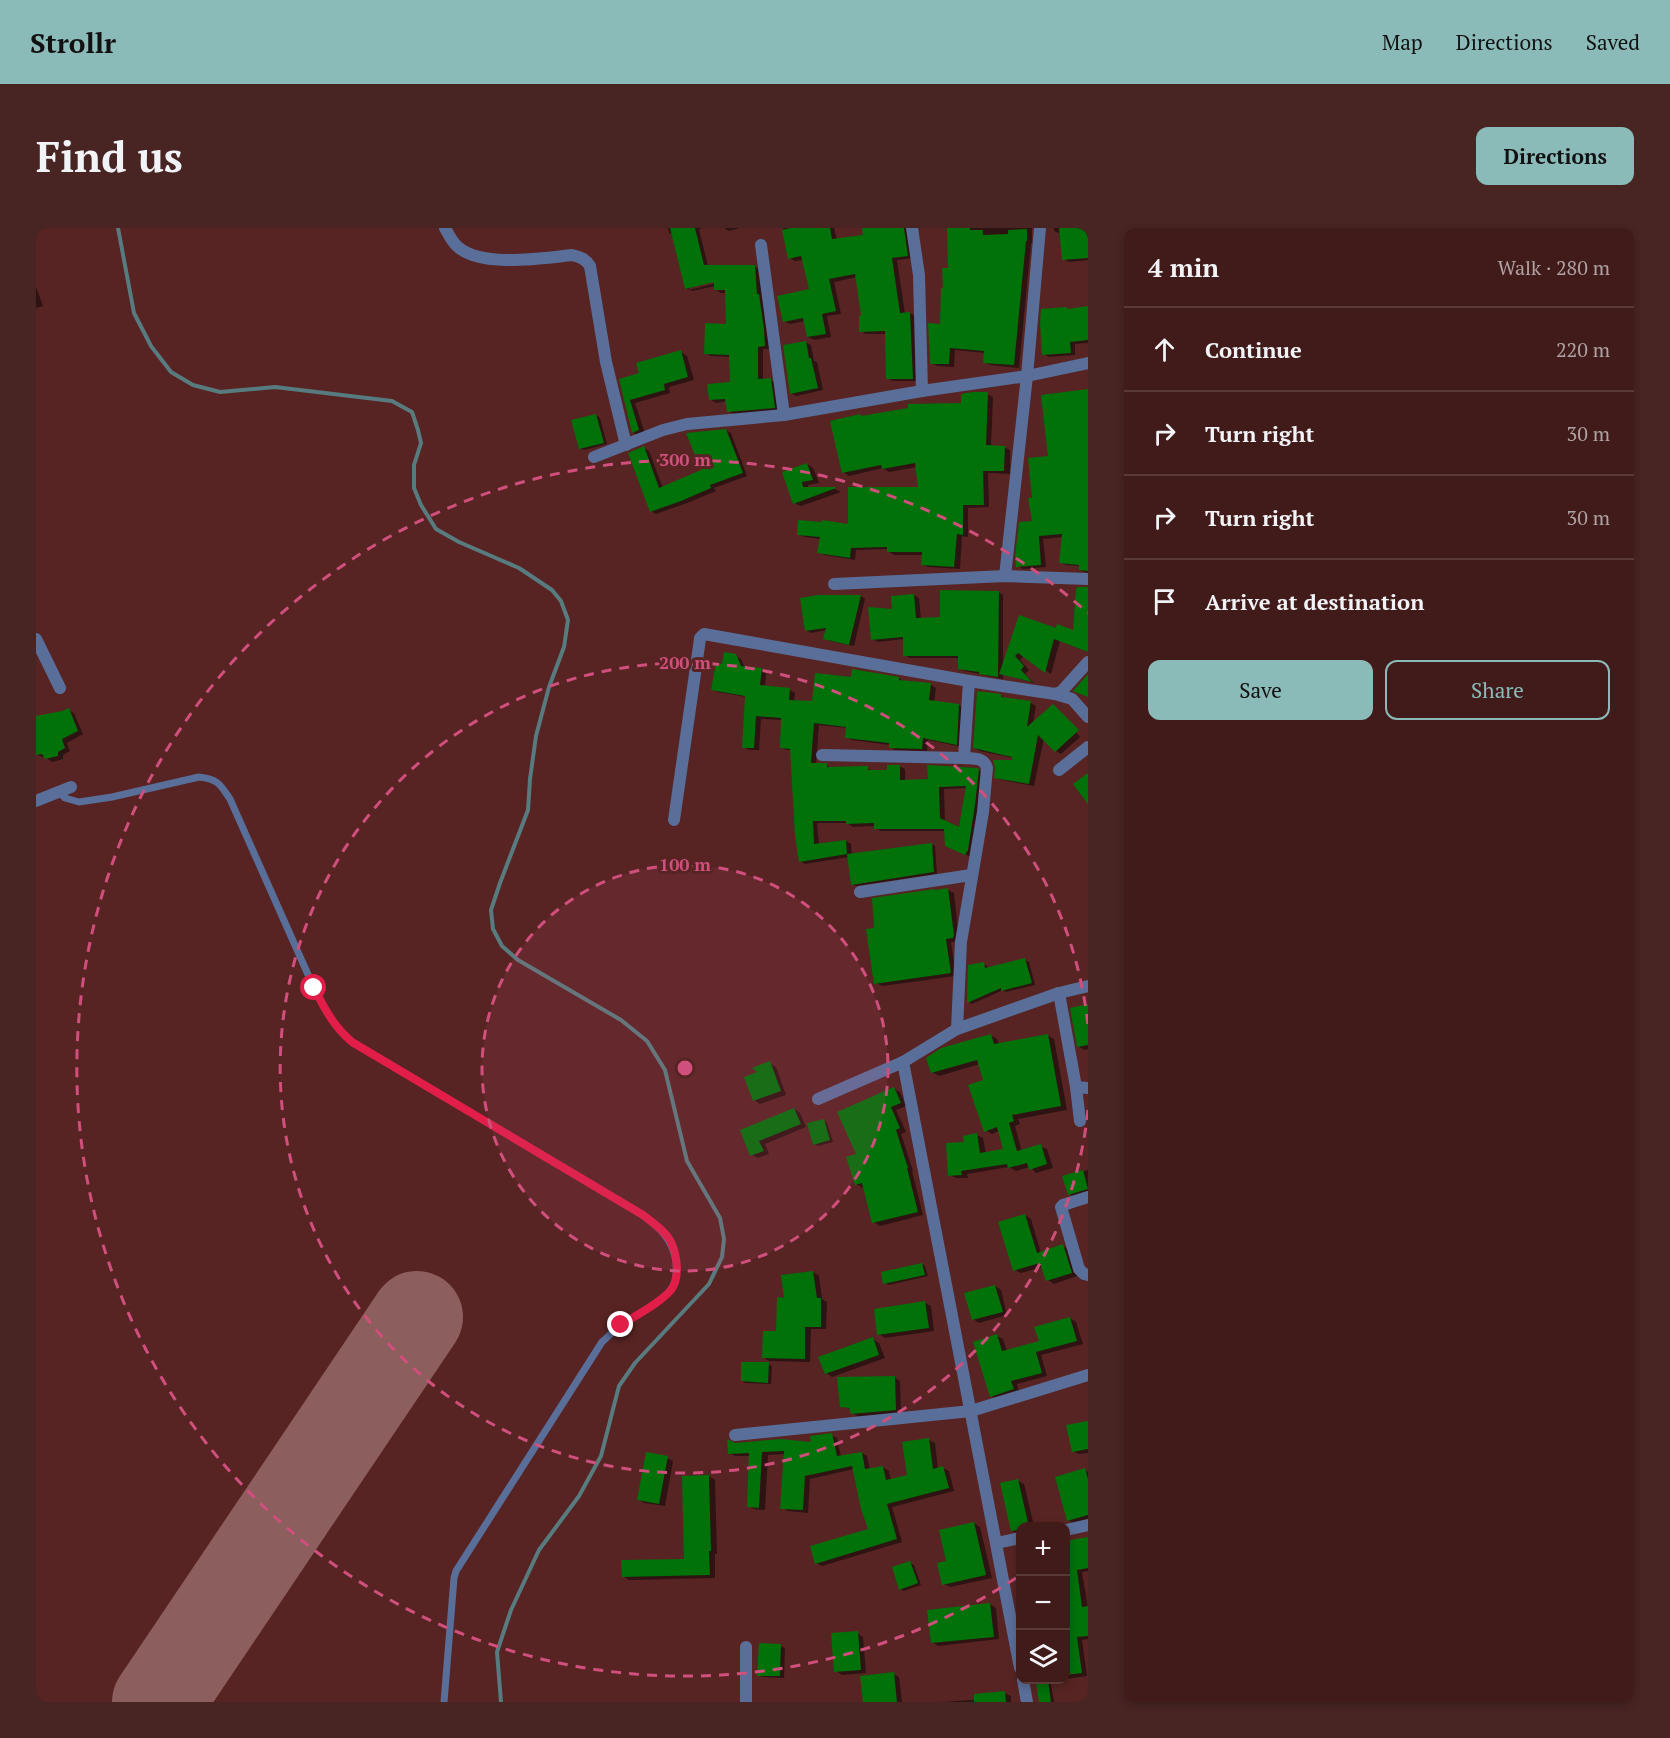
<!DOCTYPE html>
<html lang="en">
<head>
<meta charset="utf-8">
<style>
	:root { --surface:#411b1a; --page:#482423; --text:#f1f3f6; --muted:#aea1a2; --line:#5a3939; --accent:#8bbbb9 }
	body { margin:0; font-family:"PT Serif",serif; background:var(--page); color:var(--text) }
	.controls { position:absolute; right:18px; bottom:18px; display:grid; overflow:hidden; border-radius:12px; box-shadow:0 3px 9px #0003 }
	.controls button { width:54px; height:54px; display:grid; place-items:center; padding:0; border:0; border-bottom:2px solid var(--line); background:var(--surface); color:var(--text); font:30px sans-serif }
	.stop { position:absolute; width:18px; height:18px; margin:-14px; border:4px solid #e11d48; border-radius:50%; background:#fff }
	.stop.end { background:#e11d48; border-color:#fff; box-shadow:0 2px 6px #0008 }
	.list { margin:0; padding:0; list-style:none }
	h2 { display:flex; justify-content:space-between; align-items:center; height:78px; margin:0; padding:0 24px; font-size:26px }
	h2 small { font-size:20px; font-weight:400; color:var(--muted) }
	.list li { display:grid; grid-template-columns:39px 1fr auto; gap:18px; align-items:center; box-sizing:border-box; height:84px; padding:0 24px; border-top:2px solid var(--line) }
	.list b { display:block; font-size:22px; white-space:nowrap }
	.list em { font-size:20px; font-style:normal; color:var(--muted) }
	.actions { display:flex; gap:12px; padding:18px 24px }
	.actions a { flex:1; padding:14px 0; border:2px solid var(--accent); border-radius:12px; text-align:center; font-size:21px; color:var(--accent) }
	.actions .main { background:var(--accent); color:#111 }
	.icon { flex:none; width:33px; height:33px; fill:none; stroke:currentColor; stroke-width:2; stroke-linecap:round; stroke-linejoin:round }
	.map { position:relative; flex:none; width:1052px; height:1474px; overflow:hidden; border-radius:12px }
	header { display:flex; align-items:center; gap:36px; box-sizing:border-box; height:84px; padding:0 30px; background:var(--accent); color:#111 }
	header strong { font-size:28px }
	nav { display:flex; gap:33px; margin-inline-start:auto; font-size:21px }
	.intro { display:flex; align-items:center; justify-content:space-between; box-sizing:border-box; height:144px; padding:0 36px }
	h1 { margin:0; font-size:42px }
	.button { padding:15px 27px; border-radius:12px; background:var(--accent); color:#111; font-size:21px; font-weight:700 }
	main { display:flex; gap:36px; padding:0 36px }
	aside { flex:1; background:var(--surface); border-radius:12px; box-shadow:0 3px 9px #0003 }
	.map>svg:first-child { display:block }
	.shadow { fill:#0007; fill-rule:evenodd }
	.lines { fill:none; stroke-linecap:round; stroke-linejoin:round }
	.stream { stroke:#577b7e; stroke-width:4 }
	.runway { stroke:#8c5e5d; stroke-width:92 }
	.building { fill:#01710a; fill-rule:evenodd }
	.lane { stroke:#596f99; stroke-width:7 }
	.street { stroke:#596f99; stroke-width:12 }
	.route { stroke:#e11d48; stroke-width:8 }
	.ring { fill:none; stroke:#d04f7d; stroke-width:3; stroke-dasharray:10 8 }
	.centre { fill:#d04f7d; stroke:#572423; stroke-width:3 }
	.ring-label { font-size:18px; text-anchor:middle; font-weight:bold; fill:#d04f7d; stroke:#572423; stroke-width:6; stroke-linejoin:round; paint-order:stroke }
</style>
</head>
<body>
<header>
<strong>Strollr</strong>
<nav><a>Map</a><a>Directions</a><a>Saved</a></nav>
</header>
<div class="intro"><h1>Find us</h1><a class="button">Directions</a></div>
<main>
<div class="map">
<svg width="1052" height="1474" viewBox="0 0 1052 1474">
	<rect width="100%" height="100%" fill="#572423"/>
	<g class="shadow">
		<polygon points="632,0 667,0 663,1 672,38 719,39 725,42 734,121 727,121 727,152 734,152 740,155 744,182 698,186 692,183 691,173 680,175 674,171 695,156 695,129 675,128 669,125 692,98 690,65 685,65 679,61 679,58 656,63 653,62 685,54 685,51 653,59 653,62 650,60 637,7 633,5"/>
		<polygon points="688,0 704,0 693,3"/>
		<polygon points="747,0 798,0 801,12 827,51 828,0 874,0 877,30 861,32 869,86 874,85 880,89 882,153 857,153 851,150 851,106 830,106 825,103 827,89 821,49 798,54 805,86 791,88 795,109 778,112 772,109 769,93 754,96 748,93 775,62 767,32 759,33 754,30"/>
		<polygon points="912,0 996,0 996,15 995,15 983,140 954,137 949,134 949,125 919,122 918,139 901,138 895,135 906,97 909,61 913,42"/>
		<polygon points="1018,0 1052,0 1052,32 1033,34 1028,31 1025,6 1018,3"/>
		<polygon points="0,59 7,78 0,80"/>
		<polygon points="1052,80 1052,115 1039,116 1039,127 1013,129 1008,126 1033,82"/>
		<polygon points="769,114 775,117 778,133 781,134 787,162 760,168 755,165"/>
		<polygon points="645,124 651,128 658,152 633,159 634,165 599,175 609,205 603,208 597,204 584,152 604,146"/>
		<polygon points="1052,162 1052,345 1044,342 1045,338 1030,337 1025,334 1027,309 1007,311 1010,339 987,341 982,338 997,294 997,271 1014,230"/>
		<polygon points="951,166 957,169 955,219 968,219 974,222 974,246 952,245 953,279 932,280 932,309 926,308 924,341 892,339 886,336 887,327 858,327 852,323 852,321 820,322 819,332 788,327 783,324 785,311 768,309 762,306 814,298 883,261 881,239 853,244 847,240 813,248 807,244 827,189 927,177"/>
		<polygon points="560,187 564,190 571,216 548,222 544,220"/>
		<polygon points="690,202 695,205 711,248 678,260 680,263 651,275 620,286 615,283 608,220 613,223 627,260 667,243"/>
		<polygon points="771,236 777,240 783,255 772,257 772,260 799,261 805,264 765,278 758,275"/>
		<polygon points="1052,360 1052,424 1024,413 1015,446 988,428 984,432 993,442 989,446 998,455 967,446 967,451 929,443 923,440 923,430 874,430 869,427 868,411 842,414 836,411 858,382 878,367 883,370 885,391 905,390 962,364 967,367 967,438 984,389 1021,402 1038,404"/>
		<polygon points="825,368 829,371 818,418 794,413 789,410 791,402 775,405 770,402 782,369"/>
		<path d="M699,428L705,431L709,440L725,442L730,445L729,459L754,462L759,465L758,474L777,475L816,451L863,450L868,454L895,457L900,460L898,474L923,477L928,481L926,519L892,512L891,523L859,522L854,519V517L816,512L810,509L811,500L783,497L780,537H790L796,540H831L837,543H852L863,538L869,541V553L893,552L941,541L947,545L935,629L916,620L910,603H845L839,600V598L817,599L811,595H781L783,617L810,613L815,616L816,627L895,616L899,618L901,646L820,658L817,656L813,629L769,636L764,633L756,522H750L745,519L747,492L725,491L723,522H713L708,519L710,469L682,464L677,461L687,438ZM931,560L924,601L909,594L908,561Z"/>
		<polygon points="965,468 971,471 994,474 1000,478 997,495 1022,482 1044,509 1025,526 1020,523 1008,510 998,558 966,552 960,549 977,533 978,530 944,523 938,520"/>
		<polygon points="32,482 38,485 47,506 31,515 34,523 27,527 27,531 16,534 9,529 6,529 0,526 0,490"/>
		<polygon points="912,662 918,665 923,711 923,713 915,714 920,748 846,758 840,755 840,702"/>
		<polygon points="989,732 993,734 999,757 970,764 967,762 936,776 933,774 947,736 951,738 952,741"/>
		<polygon points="1052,777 1052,821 1049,822 1043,819"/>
		<polygon points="954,807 961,811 963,816 1011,807 1018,811 1031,882 982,891 984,896 979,898 986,924 1004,918 1011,921 1017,940 1000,945 994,939 980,943 973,939 931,946 932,950 920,950 914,947 929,916 941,907 947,910 950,925 969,922 963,903 956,906 949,902 948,853 944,836 903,848 896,844"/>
		<polygon points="733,835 740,839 750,867 724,876 718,872 724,845"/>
		<polygon points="858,861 864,864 870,878 860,882 870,904 865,906 877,943 876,943 887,987 844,998 838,994 829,959 827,960 820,956 822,926"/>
		<polygon points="758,881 764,885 770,899 729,916 733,926 722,930 716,927 706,903"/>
		<polygon points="788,892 791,895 797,914 782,918 778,916"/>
		<polygon points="1052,942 1052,964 1037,968 1033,966 1028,949"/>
		<polygon points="989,987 995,991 1005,1025 1027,1018 1033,1022 1041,1048 1018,1056 1012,1052 1007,1039 985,1045 979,1042"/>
		<polygon points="886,1036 889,1038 892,1048 853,1057 849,1055"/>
		<polygon points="777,1044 783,1048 786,1071 791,1074 790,1101 775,1101 774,1134 733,1133 728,1130 742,1105 750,1071"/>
		<polygon points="959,1058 965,1062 971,1087 943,1095 937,1091"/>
		<polygon points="889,1075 895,1078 898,1103 849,1110 843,1106"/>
		<polygon points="1034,1090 1040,1094 1047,1116 1005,1127 1011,1148 981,1156 983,1164 961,1171 955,1168 961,1108 967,1111 971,1123 1004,1114"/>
		<polygon points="837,1111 843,1115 849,1130 796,1149 790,1145"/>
		<polygon points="732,1136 736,1138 735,1156 710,1155 706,1153"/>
		<polygon points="858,1149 864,1153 865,1185 823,1189 816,1185 815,1182 806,1178"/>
		<polygon points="1052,1194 1052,1225 1043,1226 1037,1223"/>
		<polygon points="795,1207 801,1210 805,1229 826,1225 831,1228 834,1242 847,1239 853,1243 855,1253 872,1248 893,1212 899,1215 902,1241 907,1240 913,1243 918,1263 856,1279 866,1314 786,1338 780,1335 834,1302 818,1241 774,1251 772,1285 752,1283 746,1280 750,1226 732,1227 729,1282 718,1281 712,1278 715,1228 699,1228 693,1225 699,1217 777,1216"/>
		<polygon points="631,1230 637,1233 629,1278 608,1275 602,1271"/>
		<polygon points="1049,1242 1052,1244 1052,1291 1038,1295 1032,1292"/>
		<polygon points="673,1248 679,1252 681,1326 679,1326 679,1350 593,1352 587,1348 650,1332"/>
		<polygon points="982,1253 988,1256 998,1298 984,1298 984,1306 983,1306 976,1303"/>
		<polygon points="938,1295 944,1299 956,1350 914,1359 908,1356 912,1334"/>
		<polygon points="1052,1310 1052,1343 1046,1344 1052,1380 1052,1411 1046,1412 1051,1448 1030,1451 1030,1314"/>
		<polygon points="874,1335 878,1337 885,1357 868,1363 864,1361"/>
		<polygon points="954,1376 960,1380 963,1411 902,1418 896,1414"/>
		<polygon points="821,1405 827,1409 830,1445 806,1447 800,1443"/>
		<polygon points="724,1417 745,1418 749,1420 748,1450 726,1449 723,1447"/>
		<polygon points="857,1446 863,1449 866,1474 828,1474 826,1450"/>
		<polygon points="1012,1454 1015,1456 1018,1474 1004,1474 1002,1455"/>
		<polygon points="969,1465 975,1468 975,1474 906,1474 951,1471 950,1467"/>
	</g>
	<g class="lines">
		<polyline class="stream" points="82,0 98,85 115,118 135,144 157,157 184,164 239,159 356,173 376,184 382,202 385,215 378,237 378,260 385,277 400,301 423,314 483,340 516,362 525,373 532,392 528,419 513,459 500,508 494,551 492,582 464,655 455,682 457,701 466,718 482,732 585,792 611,813 629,842 651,933 684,990 688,1011 686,1029 673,1056 599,1135 583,1158 565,1228 543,1268 503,1322 475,1382 461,1424 465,1474"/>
		<polyline class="runway" points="122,1474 381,1089"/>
	</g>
	<g class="building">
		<polygon points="634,0 659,0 668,37 719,37 721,66 723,66 728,101 729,118 722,119 722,151 735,150 739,180 691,184 689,171 673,172 671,156 694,154 693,127 668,126 669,95 690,96 689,62 678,62 678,54 649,61"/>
		<polygon points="754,0 794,0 796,11 827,7 826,0 868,0 872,28 856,30 864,85 874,84 877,151 850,151 849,103 823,104 823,88 825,87 819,46 793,51 800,83 786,86 790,106 771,109 767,90 747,94 741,68 773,61 765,28 752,31 746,2"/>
		<polygon points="911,0 934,0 934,2 947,2 947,7 972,6 972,2 991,1 991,13 990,13 978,137 947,135 948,123 914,120 913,136 894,136 892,95 904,96 905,60 907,60 906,40 912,40"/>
		<polygon points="1023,0 1052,0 1052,30 1026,32"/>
		<polygon points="1052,78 1052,112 1034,114 1035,125 1006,127 1004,95 1005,81 1031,79 1031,81"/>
		<polygon points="770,113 773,130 775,130 782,160 754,166 747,117"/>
		<polygon points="645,122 652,149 628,156 629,162 594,172 603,202 596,205 583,151 603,145 600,135"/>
		<polygon points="1052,161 1052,343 1043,342 1043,337 1023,335 1026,306 1003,308 1005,337 980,339 979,329 983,294 996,293 992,270 996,270 992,230 1012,228 1005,167"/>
		<polygon points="937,164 952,164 950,217 969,218 968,243 947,243 948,277 927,277 927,307 921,306 918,339 885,337 886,324 851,324 851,319 815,320 814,330 781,325 784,309 761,307 762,292 786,294 786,292 812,296 812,259 882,259 879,235 846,241 845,237 806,245 794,193 824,186 825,188 872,180 872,176 925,175 925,166"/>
		<polygon points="560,186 568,215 543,221 535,192"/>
		<polygon points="690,201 707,245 674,257 675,260 645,273 614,284 592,225 608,218 623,260 665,242 650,205"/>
		<polygon points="771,235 777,252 766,254 767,259 799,259 800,260 757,276 746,244"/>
		<polygon points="1041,359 1052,359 1052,424 1018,411 1009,445 982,425 979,428 988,438 985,442 996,454 963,446 983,387 1020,400 1021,396 1037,402 1040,361"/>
		<polygon points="904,362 963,363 962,449 943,446 943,444 922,441 922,428 867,428 867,409 835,412 832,379 856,381 855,368 878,366 880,390 904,389"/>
		<polygon points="782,367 825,367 813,417 787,411 790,400 769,403 764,370"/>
		<path d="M688,424L700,426L705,438L726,440L724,457L754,460L753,472L776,473L779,445L815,449L816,441L863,449V452L895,455L893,472L923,476L921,517L887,510L886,521L853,520V515L809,510L810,499L778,495L775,535H791V539L832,538V542H851V537H864V552L892,551L891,537L941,540L943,541L939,577L932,622L929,627L909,618L908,601H838V595L810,596V593H777L778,616L810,612L811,626L763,634L759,608L754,521L744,520L745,490L720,488L718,520H706L709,468L675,462L680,435L686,436ZM930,558L923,599L904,590L903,559Z"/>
		<polygon points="1052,446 1052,469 1037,463"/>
		<polygon points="941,463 965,466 965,469 995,473 991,499 1017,476 1043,502 1019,524 1002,507 993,556 958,550 959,540 957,532 976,532 976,529 937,520"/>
		<polygon points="33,480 42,503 26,511 29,520 22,524 22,528 9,531 6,526 0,527 0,488 26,483"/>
		<polygon points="1052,545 1052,576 1037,556"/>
		<polygon points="896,615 898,644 815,657 811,626"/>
		<polygon points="912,660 918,707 917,710 910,711 915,745 838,756 830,701 838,700 836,670 899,661 899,662"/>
		<polygon points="989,730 996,755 965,763 965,760 931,775 932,737 948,734 949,740"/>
		<polygon points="1052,776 1052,817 1041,819 1034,780"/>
		<polygon points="955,806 958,816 1012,806 1025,878 976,887 978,893 973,895 981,923 1005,916 1011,936 993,942 991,935 972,940 971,936 925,943 926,947 912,948 910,915 928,914 927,908 941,905 944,925 967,921 961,899 948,904 932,857 947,852 941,832 895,845 890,830 905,820"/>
		<polygon points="734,833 745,863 717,873 708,849 721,844 716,840"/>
		<polygon points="858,859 865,875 855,879 864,900 860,902 872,940 871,940 882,984 836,995 826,955 819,957 810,929 820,926 801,884"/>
		<polygon points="758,880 765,896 723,913 728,923 714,928 704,902"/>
		<polygon points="788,891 794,912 777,917 771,895"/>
		<polygon points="1047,942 1052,961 1032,967 1026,948"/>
		<polygon points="989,986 1001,1025 1027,1016 1036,1045 1010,1053 1004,1035 977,1043 962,994"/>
		<polygon points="886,1035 889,1047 847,1056 845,1044"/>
		<polygon points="777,1043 781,1070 785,1070 785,1099 769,1099 769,1131 726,1130 727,1103 740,1103 741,1069 748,1070 745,1047"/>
		<polygon points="959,1057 967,1084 936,1092 928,1065"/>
		<polygon points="889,1073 893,1100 841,1107 838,1081"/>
		<polygon points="1034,1089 1041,1113 1000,1124 1006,1145 975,1153 978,1161 954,1169 937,1114 961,1106 966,1123 1003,1113 998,1099"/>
		<polygon points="837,1109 843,1127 789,1146 782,1129"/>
		<polygon points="705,1134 733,1134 732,1155 705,1153"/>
		<polygon points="859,1148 860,1182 815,1186 813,1180 804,1179 801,1149"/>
		<polygon points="1052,1193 1052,1221 1036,1224 1030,1197"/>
		<polygon points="796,1205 801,1228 826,1224 829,1241 847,1238 850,1252 871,1247 866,1214 893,1210 897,1241 907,1238 913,1260 851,1276 861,1311 779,1336 774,1318 832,1301 825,1281 816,1238 769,1248 767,1282 744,1281 748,1223 726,1224 723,1280 711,1279 713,1225 692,1226 691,1211 699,1215 744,1211 775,1214 774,1208"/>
		<polygon points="610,1224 632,1228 623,1276 601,1272"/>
		<polygon points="1049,1240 1052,1251 1052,1287 1031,1293 1019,1249"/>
		<polygon points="673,1247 675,1323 673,1323 674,1347 586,1349 585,1332 648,1331 646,1248"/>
		<polygon points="982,1251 993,1299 984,1299 984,1302 975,1303 964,1255"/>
		<polygon points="938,1294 950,1347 906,1357 901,1335 910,1333 903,1302"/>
		<polygon points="1052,1309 1052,1340 1041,1342 1046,1379 1052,1378 1052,1408 1041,1409 1046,1445 1029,1447 1029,1313"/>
		<polygon points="874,1333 882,1355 863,1362 856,1339"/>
		<polygon points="954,1375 958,1409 895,1415 891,1382"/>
		<polygon points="822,1403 825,1442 798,1444 795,1405"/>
		<polygon points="723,1415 745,1416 744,1448 721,1448"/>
		<polygon points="858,1444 861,1474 827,1474 824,1448"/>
		<polygon points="1012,1452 1015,1474 1003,1474 1000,1454"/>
		<polygon points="969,1463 970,1474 938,1474 938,1466"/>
	</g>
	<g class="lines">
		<path class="lane" d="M23,564L29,570L43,574L76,569L163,549C182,551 184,556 194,571L278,760C289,781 297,798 316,814L607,987C624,1000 637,1012 640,1034C641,1044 641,1053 635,1061C625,1075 601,1086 587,1096C579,1101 573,1108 566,1114L420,1343L418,1350L408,1474"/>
		<g class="street">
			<path d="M409,0C413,7 416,14 422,19C446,40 507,30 536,27C544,29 550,31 554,38L570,134L590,217"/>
			<polyline points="876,0 883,47 886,163"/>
			<polyline points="725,17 748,187"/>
			<polyline points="558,229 627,202 651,196 748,187 886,163 991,148 1052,135"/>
			<polyline points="969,348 991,148 1004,0"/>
			<polyline points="798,356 969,348 1052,351"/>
			<polyline points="0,411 24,460"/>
			<polyline points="1019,466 1036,471 1052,489"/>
			<path d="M786,527L928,530C938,531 948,529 951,540L947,584L925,714L921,801"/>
			<polyline points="928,530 933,453"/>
			<polyline points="1023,542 1052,519"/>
			<polyline points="0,573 35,559"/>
			<polyline points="638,592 663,418 664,410 668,406 933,453 1019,466 1025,464 1052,434"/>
			<polyline points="824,664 935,647"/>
			<polyline points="1023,765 1040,859 1044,893"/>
			<polyline points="867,834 984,1440"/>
			<polyline points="1040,859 1052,860"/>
			<polyline points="782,871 867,834 921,801 1023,765 1052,758"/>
			<polyline points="1052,969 1027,977 1025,979 1043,1041 1048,1046 1052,1047"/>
			<polyline points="699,1207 935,1183 1052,1147"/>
			<polyline points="1030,1302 1052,1297"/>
			<polyline points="961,1315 984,1310"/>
			<polyline points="987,1452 991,1474"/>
			<polyline points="710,1474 710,1419"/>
		</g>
	</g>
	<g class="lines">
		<path class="route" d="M278,760C289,781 297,798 316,814L607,987C616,994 625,1000 632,1009C641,1022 645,1049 635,1062C623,1076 600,1087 585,1097"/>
	</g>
	<circle cx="649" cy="840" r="203" fill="#d04f7d" fill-opacity=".12"/>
	<g class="ring">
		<circle cx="649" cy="840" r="203"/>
		<path d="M1052 882A405 405 0 1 1 1052 798"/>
		<path d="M980 1350A608 608 0 1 1 1052 385"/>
	</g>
	<circle cx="649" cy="840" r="9" class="centre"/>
	<g class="ring-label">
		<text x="649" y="238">300 m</text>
		<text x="649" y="441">200 m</text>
		<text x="649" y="643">100 m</text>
	</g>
</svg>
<div class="controls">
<button>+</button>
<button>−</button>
<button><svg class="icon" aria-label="layers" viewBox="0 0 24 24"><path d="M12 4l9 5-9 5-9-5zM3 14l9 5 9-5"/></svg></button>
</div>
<div class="stop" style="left:278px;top:760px"></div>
<div class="stop end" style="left:585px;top:1097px"></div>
</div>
<aside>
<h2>4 min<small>Walk · 280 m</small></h2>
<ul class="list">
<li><svg class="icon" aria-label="ahead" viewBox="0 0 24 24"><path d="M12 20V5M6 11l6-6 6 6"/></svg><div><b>Continue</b></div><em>220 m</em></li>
<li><svg class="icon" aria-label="right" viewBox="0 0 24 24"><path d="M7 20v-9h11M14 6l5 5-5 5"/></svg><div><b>Turn right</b></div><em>30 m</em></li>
<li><svg class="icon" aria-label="right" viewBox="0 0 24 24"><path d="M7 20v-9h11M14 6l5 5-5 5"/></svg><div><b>Turn right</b></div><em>30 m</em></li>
<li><svg class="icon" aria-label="arrive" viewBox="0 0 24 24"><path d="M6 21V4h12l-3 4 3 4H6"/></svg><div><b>Arrive at destination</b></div></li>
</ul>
<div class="actions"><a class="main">Save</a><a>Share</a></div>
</aside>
</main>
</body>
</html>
